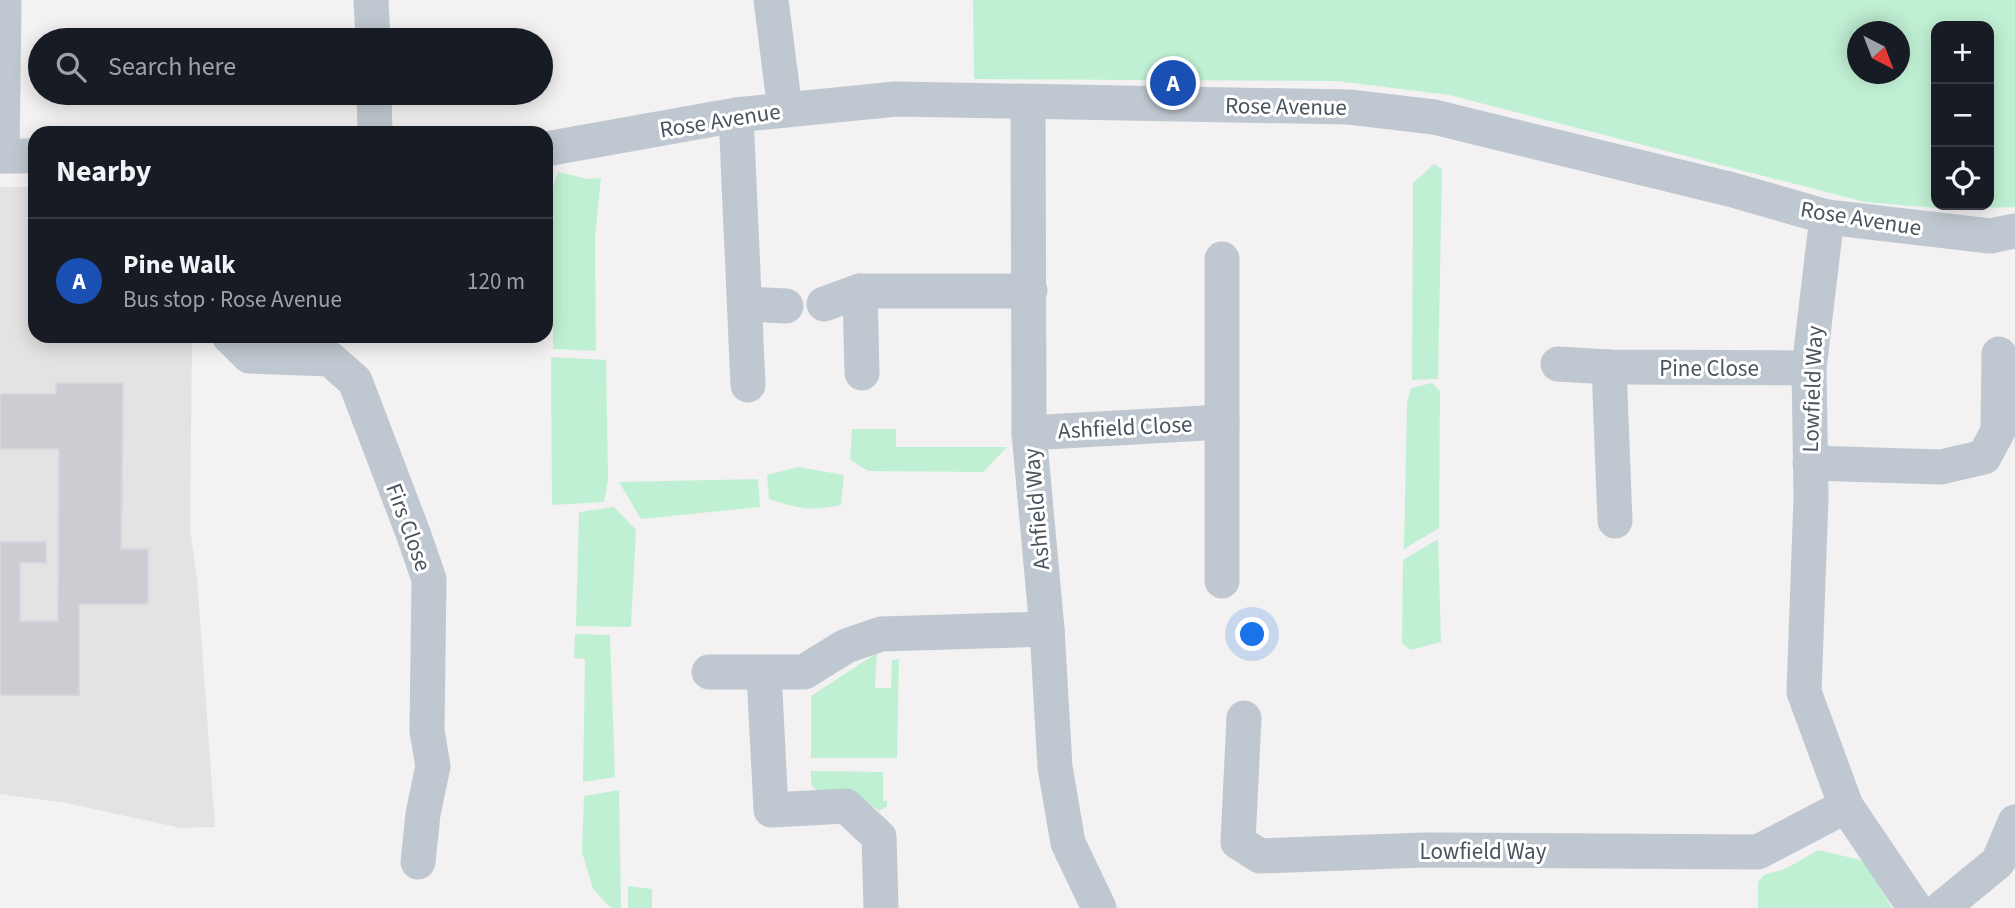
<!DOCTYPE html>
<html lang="en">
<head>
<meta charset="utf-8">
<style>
	:root { --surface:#171b24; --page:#20242c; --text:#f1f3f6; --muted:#9ea1a6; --line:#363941; --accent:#196ee5 }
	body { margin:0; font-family:"Source Sans 3",sans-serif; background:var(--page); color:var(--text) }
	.controls { position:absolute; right:21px; top:21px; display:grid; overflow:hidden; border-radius:14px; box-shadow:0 4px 18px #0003 }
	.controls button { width:63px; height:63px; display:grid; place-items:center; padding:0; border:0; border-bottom:2px solid var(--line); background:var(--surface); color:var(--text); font:35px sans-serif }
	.compass { position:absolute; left:1847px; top:21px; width:63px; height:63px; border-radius:50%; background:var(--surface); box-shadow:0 4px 18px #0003; rotate:138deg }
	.you { position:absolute; left:1253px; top:635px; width:24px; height:24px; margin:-18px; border:5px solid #fff; border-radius:50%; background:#1a73e8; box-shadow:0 0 0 10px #1a73e833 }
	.badge { display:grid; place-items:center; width:46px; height:46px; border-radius:50%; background:var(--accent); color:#fff; font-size:23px; font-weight:700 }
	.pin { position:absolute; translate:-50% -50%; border:4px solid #fff; box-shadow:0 2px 7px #0006 }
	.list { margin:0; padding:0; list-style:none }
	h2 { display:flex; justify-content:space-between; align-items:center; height:91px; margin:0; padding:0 28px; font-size:30px }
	h2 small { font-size:23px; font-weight:400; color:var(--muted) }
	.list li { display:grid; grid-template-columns:46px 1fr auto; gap:21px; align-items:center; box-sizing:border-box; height:126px; padding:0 28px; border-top:2px solid var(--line) }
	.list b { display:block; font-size:26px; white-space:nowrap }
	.list p { margin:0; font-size:23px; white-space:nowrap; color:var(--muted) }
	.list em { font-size:23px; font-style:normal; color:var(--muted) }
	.icon { flex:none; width:38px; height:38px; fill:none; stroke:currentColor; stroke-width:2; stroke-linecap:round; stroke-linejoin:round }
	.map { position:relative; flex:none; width:2015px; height:908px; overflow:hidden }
	.search { position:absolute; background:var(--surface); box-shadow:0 4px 18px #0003; left:28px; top:28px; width:525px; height:77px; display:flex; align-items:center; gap:18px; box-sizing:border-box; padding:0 24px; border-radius:38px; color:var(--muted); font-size:26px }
	.panel { position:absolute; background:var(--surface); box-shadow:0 4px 18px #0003; left:28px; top:126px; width:525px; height:217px; border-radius:21px }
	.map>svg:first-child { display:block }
	.education { fill:#e4e2e3 }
	.green { fill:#c0f0d4; fill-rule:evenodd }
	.building { fill:#cbcdd3; stroke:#d5d7dc; stroke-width:2 }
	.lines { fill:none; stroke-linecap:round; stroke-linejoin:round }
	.minor { stroke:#bfc8d0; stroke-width:35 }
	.labels { text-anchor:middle; stroke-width:6; stroke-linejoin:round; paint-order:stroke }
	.street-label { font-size:23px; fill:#49545f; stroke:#fff }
</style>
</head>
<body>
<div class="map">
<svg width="2015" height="908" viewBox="0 0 2015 908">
	<rect width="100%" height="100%" fill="#f3f1f1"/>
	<polygon class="education" points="0,187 35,187 35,336 192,336 190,529 197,578 215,827 181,828 66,803 0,794"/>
	<g class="green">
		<path d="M973,0H2015V207L1948,209L1865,202L1449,95L1336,81L974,79ZM1936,26H1989V205H1936ZM1857,32H1899V74H1857Z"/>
		<polygon points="1434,164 1442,169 1438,379 1412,380 1413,183"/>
		<polygon points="558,172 588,179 601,178 595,237 596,351 553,349 553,326 546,326 546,208"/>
		<polygon points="551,357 606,360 608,480 604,502 552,505"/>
		<polygon points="1432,383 1440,391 1439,528 1404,549 1407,403 1411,388"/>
		<polygon points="852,429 896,429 896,447 1007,447 983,472 868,471 850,460"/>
		<path d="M798,467L844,475L841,505C810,511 799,509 769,499L767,475Z"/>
		<polygon points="758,479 760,507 641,519 619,482"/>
		<polygon points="614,507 636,530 631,627 576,626 579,512"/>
		<polygon points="1438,539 1441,642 1410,650 1402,643 1403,560"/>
		<polygon points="575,634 610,635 615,777 583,782 585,659 574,658"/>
		<polygon points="877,653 875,688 891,688 892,660 899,659 897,758 811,758 811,696"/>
		<path d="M811,771L883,772V801H887V806L879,811C871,804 864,800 854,798C836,794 825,800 811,785Z"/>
		<polygon points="619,790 621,908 611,908 593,889 582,852 584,796"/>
		<polygon points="1818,850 1861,860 1870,870 1892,908 1758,908 1758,882 1764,875 1787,868"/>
		<polygon points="628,886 652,889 652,908 628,908"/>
	</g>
	<polygon class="building" points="56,383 123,383 121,549 148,549 148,604 79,604 79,695 0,695 0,542 46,542 46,563 20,562 20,621 58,621 59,449 0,449 0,394 56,394"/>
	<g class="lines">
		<g class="minor">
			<polyline points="371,0 373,40"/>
			<polyline points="771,0 785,110"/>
			<polyline points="374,93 375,133"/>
			<polyline points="1028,102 1029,433 1047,629 1055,767 1068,843 1099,908"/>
			<polyline points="736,115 748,385"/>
			<polyline points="546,149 736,115 896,99 1349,107 1434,117 1733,190 1827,217 1990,236 2015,231"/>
			<polyline points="0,156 35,156"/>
			<polyline points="2,156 4,0"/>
			<polyline points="1827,217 1809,368 1811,498 1804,692 1846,806 1915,908"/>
			<polyline points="860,291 862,373"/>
			<polyline points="746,304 786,306"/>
			<polyline points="824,304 860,291 1030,291"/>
			<polyline points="229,336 249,356 330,359 355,381 413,533 429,579 427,731 433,766 423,814 418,862"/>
			<polyline points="1558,364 1609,367 1809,368"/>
			<polyline points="1609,367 1615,521"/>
			<polyline points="1029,433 1222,422"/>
			<polyline points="1810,463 1941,467 1984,457 1998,431 1999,354"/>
			<polyline points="1222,581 1222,259"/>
			<polyline points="709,672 804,672 846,646 881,634 1047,629"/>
			<polyline points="764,673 771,810 846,806 879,837 881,908"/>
			<polyline points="1244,718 1238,842 1260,856 1425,850 1758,852 1846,806"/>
			<polyline points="1942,908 1998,862 2015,822"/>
		</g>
	</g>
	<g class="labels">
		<g class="street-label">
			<text transform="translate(1286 106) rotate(1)" y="8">Rose Avenue</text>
			<text transform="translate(720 120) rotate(-9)" y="8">Rose Avenue</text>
			<text transform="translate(1861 218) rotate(9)" y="8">Rose Avenue</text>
			<text x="1709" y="376">Pine Close</text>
			<text transform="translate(1812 389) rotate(-88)" y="8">Lowfield Way</text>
			<text transform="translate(1125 427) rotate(-3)" y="8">Ashfield Close</text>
			<text transform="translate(1036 509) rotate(-95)" y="8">Ashfield Way</text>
			<text transform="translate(409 527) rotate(70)" y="8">Firs Close</text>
			<text x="1483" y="859">Lowfield Way</text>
		</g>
	</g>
</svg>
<div class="controls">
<button>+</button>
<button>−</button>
<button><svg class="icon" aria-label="locate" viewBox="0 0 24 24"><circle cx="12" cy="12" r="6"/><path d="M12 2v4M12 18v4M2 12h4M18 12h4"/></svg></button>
</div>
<svg class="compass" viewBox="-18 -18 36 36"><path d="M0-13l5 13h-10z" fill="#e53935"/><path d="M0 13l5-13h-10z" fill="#9ea1a6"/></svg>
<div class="you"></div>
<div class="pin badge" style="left:1173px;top:83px;background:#1a4fb4">A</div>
<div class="search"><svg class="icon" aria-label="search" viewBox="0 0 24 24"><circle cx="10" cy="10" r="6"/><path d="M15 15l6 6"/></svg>Search here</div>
<section class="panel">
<h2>Nearby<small></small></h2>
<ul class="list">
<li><span class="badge" style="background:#1a4fb4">A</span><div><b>Pine Walk</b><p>Bus stop · Rose Avenue</p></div><em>120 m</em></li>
</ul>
</section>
</div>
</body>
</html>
